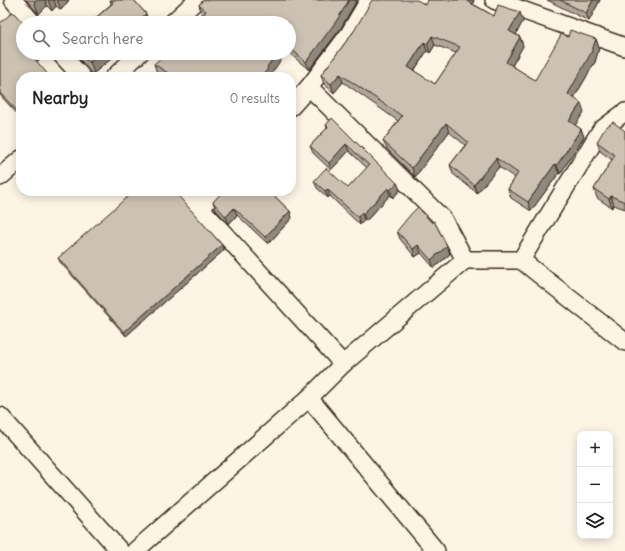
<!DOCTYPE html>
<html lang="en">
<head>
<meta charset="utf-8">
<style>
	:root { --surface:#fff; --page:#f6f6f6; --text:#222; --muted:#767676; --line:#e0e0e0 }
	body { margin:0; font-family:Delius,sans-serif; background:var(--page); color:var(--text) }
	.controls { position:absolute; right:12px; bottom:12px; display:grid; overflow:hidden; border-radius:8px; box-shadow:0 2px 10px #0003 }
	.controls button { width:36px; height:36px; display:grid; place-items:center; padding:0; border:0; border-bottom:1px solid var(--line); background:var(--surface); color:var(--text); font:20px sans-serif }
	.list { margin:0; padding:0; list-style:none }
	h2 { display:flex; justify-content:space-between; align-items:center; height:52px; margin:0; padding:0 16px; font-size:17px }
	h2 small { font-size:13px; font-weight:400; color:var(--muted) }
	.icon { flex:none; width:22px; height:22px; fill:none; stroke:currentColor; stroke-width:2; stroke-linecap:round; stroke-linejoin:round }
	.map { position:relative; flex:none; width:625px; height:551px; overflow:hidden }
	.search { position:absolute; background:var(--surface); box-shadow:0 2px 10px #0003; left:16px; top:16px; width:280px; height:44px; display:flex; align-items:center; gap:10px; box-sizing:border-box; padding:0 14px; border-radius:22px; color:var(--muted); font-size:15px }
	.panel { position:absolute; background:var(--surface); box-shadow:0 2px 10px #0003; left:16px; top:72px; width:280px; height:124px; border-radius:16px }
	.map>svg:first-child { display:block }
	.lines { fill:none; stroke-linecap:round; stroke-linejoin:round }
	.street-casing { stroke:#3b2a1e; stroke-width:20 }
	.street { stroke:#fcf5e5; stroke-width:17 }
	.wall { fill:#afa79a; stroke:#3b2a1e; fill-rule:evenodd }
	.shaded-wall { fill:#8f887d; stroke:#3b2a1e }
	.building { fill:#ccc2b3; stroke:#3b2a1e; fill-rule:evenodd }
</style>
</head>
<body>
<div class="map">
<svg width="625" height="551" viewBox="0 0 625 551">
	<rect width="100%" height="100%" fill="#fcf5e5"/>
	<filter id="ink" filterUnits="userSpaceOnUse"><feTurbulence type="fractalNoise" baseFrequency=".025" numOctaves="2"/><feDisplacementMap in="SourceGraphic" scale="8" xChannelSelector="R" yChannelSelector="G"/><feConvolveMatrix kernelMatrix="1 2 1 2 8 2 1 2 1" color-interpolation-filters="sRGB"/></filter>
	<g filter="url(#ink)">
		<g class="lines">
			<g class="street-casing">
				<g id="street">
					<polyline points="13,0 33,23"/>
					<polyline points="494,0 625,47"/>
					<polyline points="172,23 197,0"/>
					<polyline points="60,53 82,77"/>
					<polyline points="114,77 140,53"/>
					<polyline points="291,107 309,87 349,34 369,0"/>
					<polyline points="0,177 21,159"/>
					<polyline points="185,191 343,364"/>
					<polyline points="201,208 216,191"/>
					<polyline points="465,260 521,260 601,130 625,112"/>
					<polyline points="521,260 625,342"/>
					<polyline points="309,398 436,551"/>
					<polyline points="0,416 120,551"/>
					<polyline points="135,551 309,398 343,364 465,260 443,219 309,87"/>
				</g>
			</g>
			<use href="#street" class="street"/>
		</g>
		<g class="wall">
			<polygon points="26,0 69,0 61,10 56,6 52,11 47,6 39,14"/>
			<polygon points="110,0 134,0 146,14 149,23 90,23 111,4"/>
			<polygon points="203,0 357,0 341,28 309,70 289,53 289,23 203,15 202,14 199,5"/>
			<path d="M428,0H474L473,4L494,16L523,21L516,34L520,37L523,46L512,66L535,80L568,37L596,39L599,48L595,62L574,98L584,112L575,125L581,129L584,137L560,174L559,173L531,211L511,198L508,189L515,178L499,167L477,193L453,174L450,165L465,145L449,132L415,177L387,149L383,141L398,121L343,82L334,93L324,84L321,75L354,31L426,5ZM435,45L456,53L435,84L414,71L427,51L430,53Z"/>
			<polygon points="547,0 600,0 589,21"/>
			<polygon points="0,23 23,53 46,53 21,77 21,118 0,95"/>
			<polygon points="78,53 118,53 94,73 91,73 81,61"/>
			<polygon points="176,57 271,74 272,77 164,77 157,73 154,64"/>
			<polygon points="326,125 397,183 400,190 393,198 390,195 366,221 364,220 360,225 330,196 328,198 317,188 314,181 348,188 367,168 349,151 331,170 313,153 310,146 327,128"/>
			<polygon points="625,131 625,209 614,205 612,208 597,198 594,189 612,160 600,151 597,142"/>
			<polygon points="272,191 273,195 290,211 292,218 268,244 237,215 229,224 216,210 213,202"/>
			<polygon points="397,231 450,254 434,268 421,253 415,257 400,239"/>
			<polygon points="224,250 126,336 60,262 58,258"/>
		</g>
		<g class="shaded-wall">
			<polygon points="36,0 45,0 47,6 39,14 34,2"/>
			<polygon points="48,0 54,0 56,6 52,11"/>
			<polygon points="57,0 69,0 61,10"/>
			<polygon points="349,0 357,0 341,28 309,70 306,62"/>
			<polygon points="467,0 474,0 470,10 467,1"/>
			<polygon points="593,0 600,0 589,21 586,13"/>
			<polygon points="520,12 523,21 513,40 509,31"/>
			<polygon points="146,14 149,23 135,23"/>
			<polygon points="432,36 435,45 430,53 427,44"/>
			<polygon points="520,37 523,46 509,71 506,62"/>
			<polygon points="596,39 599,48 595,62 571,103 568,94"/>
			<polygon points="424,42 427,51 411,75 408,67"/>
			<polygon points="40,53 46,53 36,62 34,58"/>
			<polygon points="100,53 118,53 94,73 90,62"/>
			<polygon points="277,53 286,53 271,74 271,77 265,73 267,67"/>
			<polygon points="340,74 343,82 334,93 331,84"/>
			<polygon points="581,103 584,112 572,130 569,121"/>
			<polygon points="446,123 449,132 415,177 412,168"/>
			<polygon points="581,129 584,137 560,174 557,165"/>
			<polygon points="346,144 349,151 331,170 329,163"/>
			<polygon points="496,158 499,167 477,193 474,185"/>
			<polygon points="555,164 559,173 531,211 528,202"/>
			<polygon points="397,183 400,190 393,198 390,190"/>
			<polygon points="388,188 390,195 366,221 363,214"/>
			<polygon points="327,189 330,196 328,198 325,191"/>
			<polygon points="269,191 272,191 274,196"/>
			<polygon points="611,196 614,205 612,208 609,199"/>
			<polygon points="234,208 237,215 229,224 226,217"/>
			<polygon points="290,211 292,218 268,244 265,237"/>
			<polygon points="362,212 364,220 360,225 358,217"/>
			<polygon points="222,245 224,250 126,336 124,332"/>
			<polygon points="418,245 421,253 415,257 413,249"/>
			<polygon points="447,246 450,254 434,268 431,260"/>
		</g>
		<g class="building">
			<polygon points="111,0 134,0 146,14 135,23 90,23 113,3"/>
			<polygon points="203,0 349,0 337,20 306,62 289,47 289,23 198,23 206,11 199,5"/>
			<path d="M372,0H417L426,5L428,0H467V1L494,16L498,5L520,12L509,31L520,37L506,62L535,80L562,33L568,37L570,30L596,39L591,53L568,94L581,103L569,121L581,129L557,165L555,164L528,202L508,189L518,173L496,158L474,185L450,165L468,142L446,123L412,168L383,141L402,116L340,74L331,84L321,75L354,31ZM432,36L460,47L435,84L408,67L424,42L427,44Z"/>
			<polygon points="560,0 593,0 586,13"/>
			<polygon points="13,12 23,23 23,53 40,53 34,58 50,77 21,77 21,115 0,93 0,23"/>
			<polygon points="80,53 100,53 90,62 87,61"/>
			<polygon points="166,53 172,53 176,57 179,53 277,53 267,67 268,68 265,73 271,77 174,77 154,64"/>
			<polygon points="332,118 397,183 390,190 388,188 363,214 362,212 358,217 327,189 325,191 314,181 326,168 348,188 369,165 346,144 329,163 310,146 328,127 326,125"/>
			<polygon points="613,122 625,131 625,202 611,196 609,199 594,189 615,155 597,142 605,128"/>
			<polygon points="134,191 174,191 222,245 124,332 58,258"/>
			<polygon points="223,191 269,191 290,211 265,237 234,208 226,217 213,202"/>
			<polygon points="418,207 432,223 434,221 447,246 431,260 418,245 413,249 397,231 411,214"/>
		</g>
	</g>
</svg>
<div class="controls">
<button>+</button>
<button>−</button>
<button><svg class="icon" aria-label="layers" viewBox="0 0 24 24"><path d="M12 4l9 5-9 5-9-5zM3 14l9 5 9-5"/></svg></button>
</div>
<div class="search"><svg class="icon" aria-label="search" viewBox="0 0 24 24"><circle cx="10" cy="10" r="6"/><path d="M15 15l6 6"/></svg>Search here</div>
<section class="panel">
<h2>Nearby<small>0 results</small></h2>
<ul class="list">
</ul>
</section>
</div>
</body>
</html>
